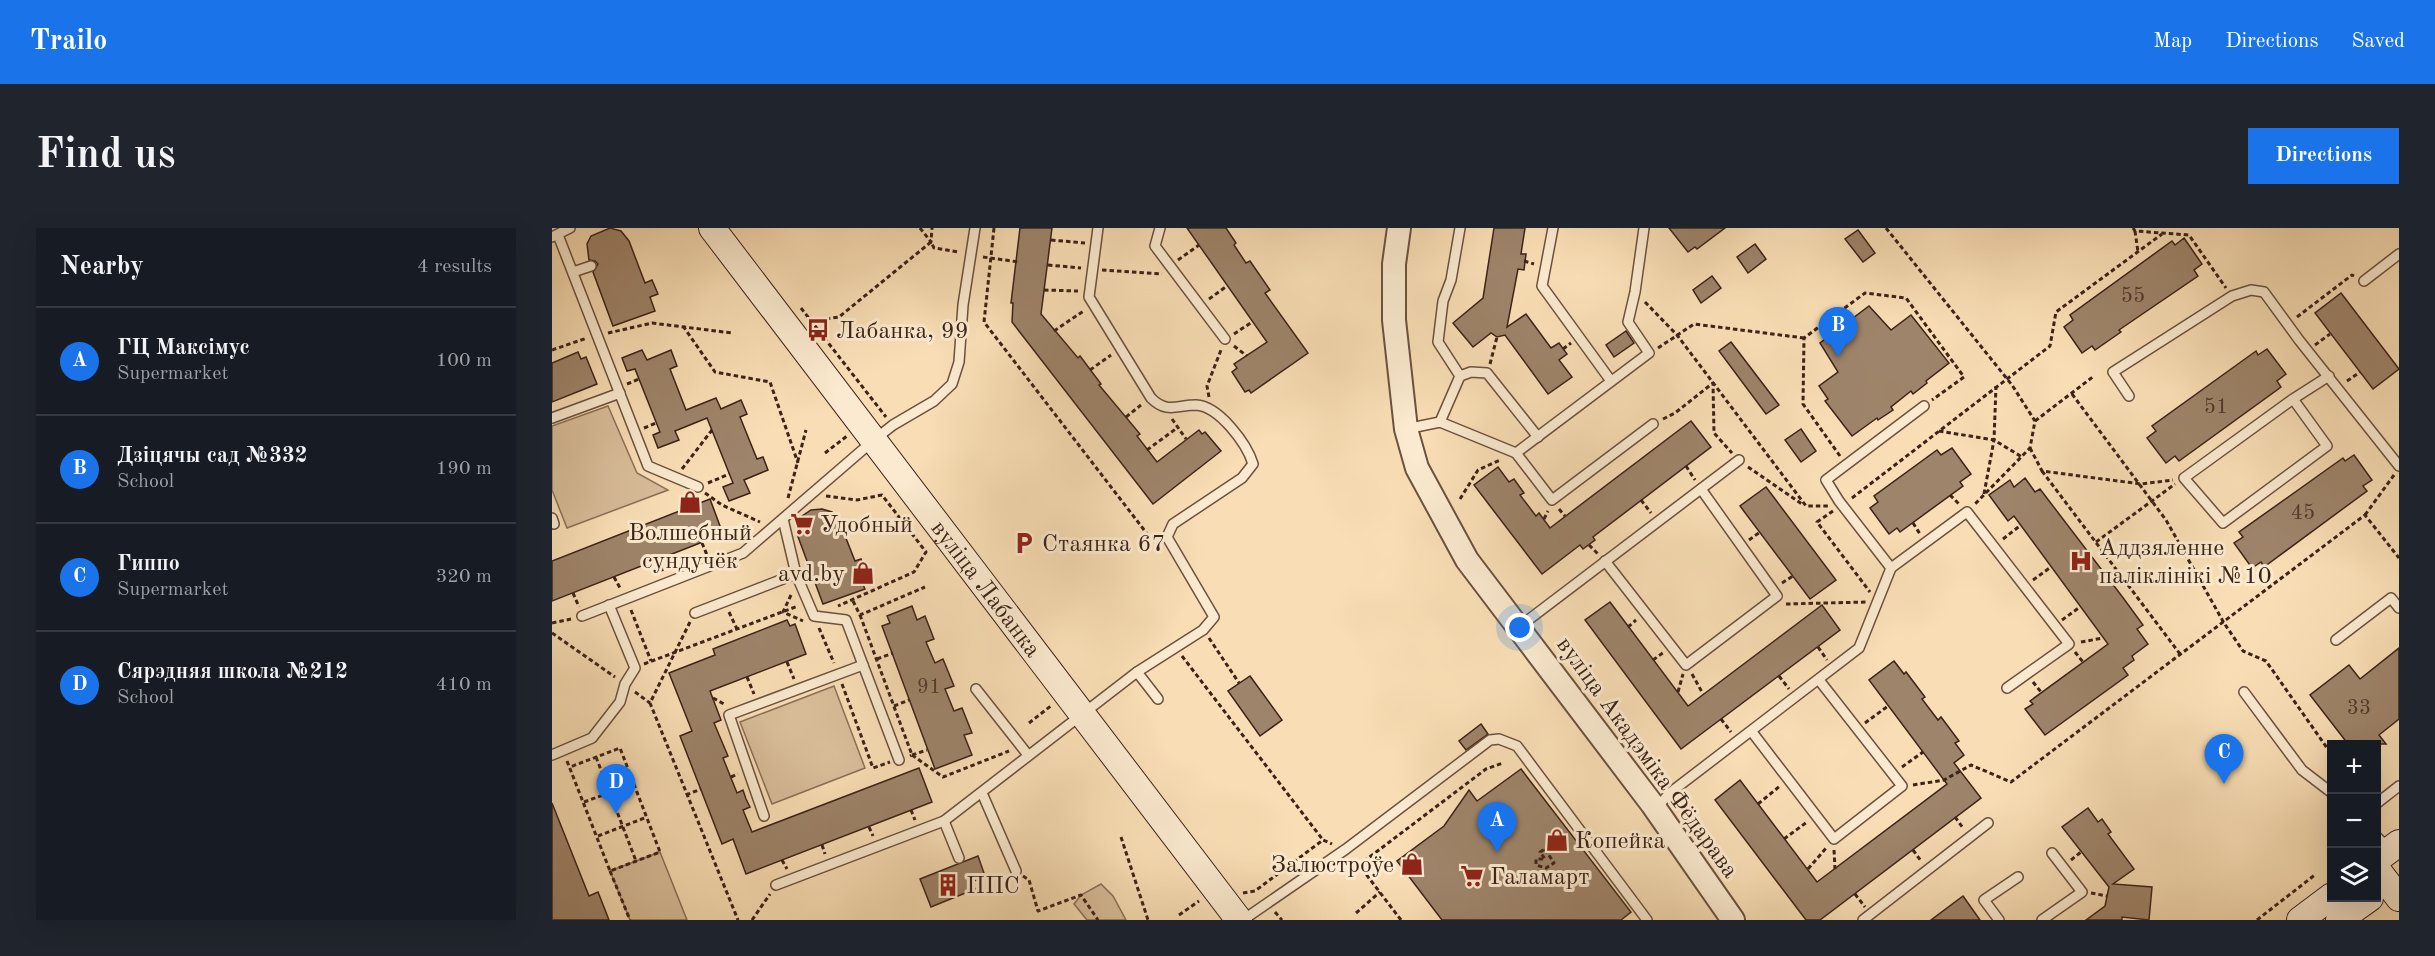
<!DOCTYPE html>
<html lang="en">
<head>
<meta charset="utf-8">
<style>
	:root { --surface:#171b24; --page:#20242c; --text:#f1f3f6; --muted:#9ea1a6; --line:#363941; --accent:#1a73e8 }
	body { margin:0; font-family:"Old Standard TT",serif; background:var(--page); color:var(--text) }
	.controls { position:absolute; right:18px; bottom:18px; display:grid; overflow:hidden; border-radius:0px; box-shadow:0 6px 24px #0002 }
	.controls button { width:54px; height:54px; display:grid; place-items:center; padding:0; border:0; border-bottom:2px solid var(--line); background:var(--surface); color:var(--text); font:30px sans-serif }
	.you { position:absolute; left:968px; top:400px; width:21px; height:21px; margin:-15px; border:4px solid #fff; border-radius:50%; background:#1a73e8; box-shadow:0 0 0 9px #1a73e833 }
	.badge { display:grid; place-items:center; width:39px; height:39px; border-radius:50%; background:var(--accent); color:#fff; font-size:20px; font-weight:700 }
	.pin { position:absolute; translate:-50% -50px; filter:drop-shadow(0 2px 3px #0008) }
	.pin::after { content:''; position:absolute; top:32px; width:21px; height:18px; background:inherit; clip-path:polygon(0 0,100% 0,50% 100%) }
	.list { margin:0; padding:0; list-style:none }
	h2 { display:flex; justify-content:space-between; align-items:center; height:78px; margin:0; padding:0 24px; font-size:26px }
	h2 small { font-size:20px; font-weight:400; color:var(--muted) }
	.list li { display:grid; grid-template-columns:39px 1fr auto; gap:18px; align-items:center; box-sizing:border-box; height:108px; padding:0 24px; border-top:2px solid var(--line) }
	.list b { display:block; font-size:22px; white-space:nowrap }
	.list p { margin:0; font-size:20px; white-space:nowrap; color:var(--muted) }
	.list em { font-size:20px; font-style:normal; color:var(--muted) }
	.icon { flex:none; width:33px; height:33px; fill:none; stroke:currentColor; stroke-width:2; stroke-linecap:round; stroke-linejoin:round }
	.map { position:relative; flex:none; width:1847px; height:692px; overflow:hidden; border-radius:0px }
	header { display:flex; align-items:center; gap:36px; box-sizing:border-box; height:84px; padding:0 30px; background:var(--accent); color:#fff }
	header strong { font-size:28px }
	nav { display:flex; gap:33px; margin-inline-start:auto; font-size:21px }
	.intro { display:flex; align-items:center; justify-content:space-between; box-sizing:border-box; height:144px; padding:0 36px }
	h1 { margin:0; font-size:42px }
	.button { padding:15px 27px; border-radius:0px; background:var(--accent); color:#fff; font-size:21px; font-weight:700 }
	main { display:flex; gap:36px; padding:0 36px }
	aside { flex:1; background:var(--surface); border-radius:0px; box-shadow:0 6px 24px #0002 }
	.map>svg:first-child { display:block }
	.green { fill:#d9be9a; stroke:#8a7059; stroke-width:1.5 }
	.building { fill:#9e846a; stroke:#3c2218; stroke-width:1.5 }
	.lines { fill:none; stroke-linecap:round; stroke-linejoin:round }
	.service-casing { stroke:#6b513f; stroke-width:12 }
	.tertiary-casing { stroke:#6b513f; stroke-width:26 }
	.secondary-casing { stroke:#3c2218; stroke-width:28 }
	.path { stroke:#3c2218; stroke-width:3; stroke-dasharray:4.5 3; stroke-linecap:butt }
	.service { stroke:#fbeacf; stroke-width:9 }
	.tertiary { stroke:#fbeacf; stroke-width:22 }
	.secondary { stroke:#fbeacf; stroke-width:26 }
	.labels { text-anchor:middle; stroke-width:6; stroke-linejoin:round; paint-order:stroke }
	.number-label { font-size:21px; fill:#543a2c }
	.poi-label { font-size:24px; fill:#3c2218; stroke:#fbeacf; text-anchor:start }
	.street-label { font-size:24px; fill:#3c2218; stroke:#fbeacf }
</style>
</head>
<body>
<header>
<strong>Trailo</strong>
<nav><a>Map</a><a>Directions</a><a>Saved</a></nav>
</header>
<div class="intro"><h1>Find us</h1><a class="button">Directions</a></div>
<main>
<aside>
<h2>Nearby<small>4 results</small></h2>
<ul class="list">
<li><span class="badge">A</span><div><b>ГЦ Максімус</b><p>Supermarket</p></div><em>100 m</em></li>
<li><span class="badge">B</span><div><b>Дзіцячы сад №332</b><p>School</p></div><em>190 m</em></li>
<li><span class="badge">C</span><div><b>Гиппо</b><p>Supermarket</p></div><em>320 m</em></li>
<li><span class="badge">D</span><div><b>Сярэдняя школа №212</b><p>School</p></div><em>410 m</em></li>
</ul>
</aside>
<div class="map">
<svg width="1847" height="692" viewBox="0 0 1847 692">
	<rect width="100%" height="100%" fill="#f9deb5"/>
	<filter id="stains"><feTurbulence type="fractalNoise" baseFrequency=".00333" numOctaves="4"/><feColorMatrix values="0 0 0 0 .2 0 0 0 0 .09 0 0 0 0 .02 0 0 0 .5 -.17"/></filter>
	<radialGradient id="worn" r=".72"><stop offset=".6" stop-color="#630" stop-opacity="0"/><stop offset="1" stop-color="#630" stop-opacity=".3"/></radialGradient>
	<g class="green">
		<polygon points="56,178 85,245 116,262 15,300 0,262 0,198"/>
		<polygon points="282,458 313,540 220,576 188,494"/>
		<polygon points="108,624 135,692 78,692 58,643"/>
		<polygon points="549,656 561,668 574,692 535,692 522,676 529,667"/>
	</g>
	<g class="building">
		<polygon points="58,0 69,3 77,13 93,55 100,52 106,66 98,69 103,83 61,98 41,44 46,36 43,33 37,32 35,16 39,8"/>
		<polygon points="468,0 500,0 489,86 526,130 528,128 549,156 547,157 588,206 585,208 605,234 647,202 650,206 653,204 669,223 601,276 460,94 461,75 459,75"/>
		<polygon points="635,0 674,0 684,15 682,17 694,35 698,33 718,62 713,65 756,125 699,165 697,162 693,164 680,144 685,140 682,136 715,114"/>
		<polygon points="942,0 973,0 969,26 974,26 972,42 966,41 955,99 974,86 999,120 1007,115 1015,126 1007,132 1020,149 996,166 953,107 945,109 939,105 921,119 901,95 931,70"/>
		<polygon points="1117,0 1173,0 1145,21 1143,19 1136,24"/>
		<polygon points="1306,2 1323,25 1311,34 1293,11"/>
		<polygon points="1632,10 1650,36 1642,42 1646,48 1567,102 1569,104 1543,122 1540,118 1530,125 1512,99 1521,92 1518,87 1620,13 1623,17"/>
		<polygon points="1203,16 1214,31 1196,45 1185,29"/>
		<polygon points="1160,48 1169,60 1149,75 1141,62"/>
		<polygon points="1789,65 1847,141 1821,161 1763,85"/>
		<polygon points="1317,78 1339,102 1359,87 1397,135 1374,153 1375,155 1361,166 1359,163 1339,179 1341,182 1326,192 1325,190 1300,208 1273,173 1276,171 1267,158 1286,144 1268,115"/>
		<polygon points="1074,103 1082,115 1062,129 1054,117"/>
		<polygon points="1179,114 1227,177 1214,186 1167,123"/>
		<polygon points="1715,121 1734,146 1725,153 1729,159 1627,233 1623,228 1614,235 1595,210 1604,203 1600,198 1704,123 1706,127"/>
		<polygon points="90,122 95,132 119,122 125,138 118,141 134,182 164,170 169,181 189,172 195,186 188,189 205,231 211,229 216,242 192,252 198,265 177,273 171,259 181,255 155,190 123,203 127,212 106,220 101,207 108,204 83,141 75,143 70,130"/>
		<polygon points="26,124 29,131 34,129 45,156 0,174 0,135"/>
		<polygon points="1139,193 1159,219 1041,309 1043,312 1031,321 1028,317 990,346 922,257 946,239 957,254 962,251 972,265 968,267 984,288 987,285 998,300"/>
		<polygon points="1249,201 1264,223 1249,234 1233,212"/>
		<polygon points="1400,220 1419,246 1408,254 1411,258 1348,304 1345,300 1337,306 1318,280 1326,274 1322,268 1385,222 1389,227"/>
		<polygon points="1802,227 1820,252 1811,258 1815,263 1712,339 1709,334 1700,340 1682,315 1691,309 1687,304 1791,230 1793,233"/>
		<polygon points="1473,250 1483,264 1488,261 1572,371 1591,397 1585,401 1596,416 1580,428 1582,432 1571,440 1576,447 1493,507 1473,481 1481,476 1478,473 1556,416 1462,288 1456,293 1437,267 1458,252 1462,259"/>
		<polygon points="1214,259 1284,352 1258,371 1188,278"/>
		<polygon points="158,271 171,306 0,373 0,333"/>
		<polygon points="270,281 280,284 286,290 303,333 309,331 314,345 307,348 313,361 271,376 245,306 245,296 250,288 259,282"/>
		<polygon points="1058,374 1136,478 1270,377 1288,402 1129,521 1033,392"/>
		<polygon points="360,378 365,392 373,388 382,411 374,414 383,435 391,431 402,458 393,461 402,483 410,480 420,505 412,507 420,527 383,541 330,398 338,395 335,388"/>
		<polygon points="235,392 238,398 243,396 254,426 158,463 169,492 162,495 176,528 171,530 185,565 191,562 194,571 198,579 191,582 200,604 367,540 380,574 194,646 181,611 170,616 128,508 140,503 117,445 163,427 161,421"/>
		<polygon points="1847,420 1847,491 1827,507 1834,516 1796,516 1758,467 1797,437 1808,451"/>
		<polygon points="1342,433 1352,446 1354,444 1373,469 1370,471 1386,492 1389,489 1407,513 1403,515 1412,527 1402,535 1429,570 1268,692 1254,692 1163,572 1188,552 1265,654 1395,556 1317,452"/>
		<polygon points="698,448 730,492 708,508 676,463"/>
		<polygon points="929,496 936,506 914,522 907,513"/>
		<polygon points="969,541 1079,684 1069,692 890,692 845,633 892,598 917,562 925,573"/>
		<polygon points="0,575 37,668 46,664 57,692 0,692"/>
		<polygon points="1536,580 1546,594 1550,591 1559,604 1556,606 1582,641 1561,656 1600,659 1597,692 1570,689 1570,692 1534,692 1553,678 1557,659 1510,599"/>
		<polygon points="426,628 433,648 420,654 423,661 379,679 368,651"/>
		<polygon points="1411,668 1428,692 1379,692"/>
	</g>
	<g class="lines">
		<g class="service-casing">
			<g id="service">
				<polyline points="608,0 603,18 673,111"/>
				<polyline points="1001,0 990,58 1059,153"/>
				<polyline points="6,7 96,238 146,259"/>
				<polyline points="0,9 18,0"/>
				<polyline points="21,44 39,38"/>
				<polyline points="1812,53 1847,26"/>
				<polyline points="908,148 919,144 935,145 986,209"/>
				<polyline points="1577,168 1561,144 1680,68 1699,62 1712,64 1747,112 1847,238"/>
				<polyline points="1741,171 1775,218 1671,295 1632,250 1741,171 1777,148"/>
				<polyline points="0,190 68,165"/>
				<polyline points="888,194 908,148 886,114 891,73 899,52 908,0"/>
				<polyline points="854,201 888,194 964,225 1097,125 1076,94 1083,64 1092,0"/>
				<polyline points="964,225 1000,272 1101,196"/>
				<polyline points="0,290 2,296"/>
				<polyline points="1053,333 1134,437 1225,368 1149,261"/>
				<polyline points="1339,340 1287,273 1274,252 1372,178"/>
				<polyline points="244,346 262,388 294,392 347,532"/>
				<polyline points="143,385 244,346 231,291"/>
				<polyline points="30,388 191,325 322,212 341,197 382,173 400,156 407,134 411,77 423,0"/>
				<polyline points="967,399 1187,232"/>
				<polyline points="1784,412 1839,370 1847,380"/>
				<polyline points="585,444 606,471"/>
				<polyline points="424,461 476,527"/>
				<polyline points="1692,464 1750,542 1780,565"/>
				<polyline points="1200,504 1282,611 1350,558 1267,452"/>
				<polyline points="0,527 40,510 68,474 73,456 83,440 57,377"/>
				<polyline points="430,565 464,643"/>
				<polyline points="1824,576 1847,558"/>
				<polyline points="1104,580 1119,564 1307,420 1339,340 1415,284 1517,416 1455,460"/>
				<polyline points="212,588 177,487 311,437"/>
				<polyline points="392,593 407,630"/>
				<polyline points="1824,608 1836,620"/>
				<path d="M224,657L392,593L585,444L651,402L662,389L615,309L621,296L690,250L701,236C695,216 667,178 644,177C625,177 615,186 599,170L537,69L546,0"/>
				<polyline points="691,692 794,621 938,512 947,511 965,518 1095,692"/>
				<polyline points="1311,692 1436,595"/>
				<polyline points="1447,692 1432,672 1466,649"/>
				<polyline points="1490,692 1530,664 1500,625"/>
			</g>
		</g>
		<g class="tertiary-casing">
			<polyline id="tertiary" points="847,0 842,36 842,92 854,201 865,240 915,332 1100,576 1181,692"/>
		</g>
		<g class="secondary-casing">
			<g id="secondary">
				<path id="s1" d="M160,0L687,692"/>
				<polyline points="1824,632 1847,615"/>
				<polyline points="1824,640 1847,670"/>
				<polyline points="1748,692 1780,668"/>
				<polyline points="1787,692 1818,670"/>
			</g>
		</g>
		<g class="path">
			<polyline points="368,0 379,14 380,0"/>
			<polyline points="442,0 432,94 596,307 604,308"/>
			<polyline points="1334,0 1460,157 1483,193 1478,220 1423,276"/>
			<polyline points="1581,0 1583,3 1637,7 1674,60"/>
			<polyline points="1583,3 1586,24"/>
			<polyline points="499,12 533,15"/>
			<polyline points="431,29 467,34"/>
			<polyline points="626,32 647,17"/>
			<polyline points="972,33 982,36"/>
			<polyline points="496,37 529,40"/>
			<polyline points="550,42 610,46"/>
			<polyline points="492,62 526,63"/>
			<polyline points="657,71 675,58"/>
			<polyline points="1093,74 1125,107 1254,278 1278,278"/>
			<polyline points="249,80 334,189"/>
			<polyline points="1745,89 1800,47 1802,48"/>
			<polyline points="259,93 287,89 379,14 382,20 407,24"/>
			<polyline points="131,98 163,144 218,154 246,235"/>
			<polyline points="502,103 533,82"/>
			<polyline points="56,105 100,95 180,105"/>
			<polyline points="682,106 700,94"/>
			<polyline points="1763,117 1778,106"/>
			<polyline points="682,118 695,128"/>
			<polyline points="1106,120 1142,96 1252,110"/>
			<polyline points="1011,121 1019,115"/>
			<polyline points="0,122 35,110"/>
			<polyline points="938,136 945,109"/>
			<polyline points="538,142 559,127"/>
			<polyline points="1795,153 1808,144"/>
			<polyline points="75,156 87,151"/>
			<polyline points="1520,166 1614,292 1672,395 1691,423 1714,433 1780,527"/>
			<polyline points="657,169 655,158 669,122"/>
			<polyline points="574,189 589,177"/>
			<polyline points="620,191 634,211"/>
			<polyline points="1111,191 1123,185 1161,155 1162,205 1180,225"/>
			<polyline points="1483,193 1542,148"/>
			<polyline points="92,200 104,195"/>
			<polyline points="1387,203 1442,212 1470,229"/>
			<polyline points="1478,220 1490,243 1589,256 1621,252"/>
			<polyline points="595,222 625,200"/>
			<polyline points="273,225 295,208"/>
			<polyline points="1288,228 1251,176 1252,110 1313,65 1354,70 1412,149 1380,172"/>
			<polyline points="1134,238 1143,252"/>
			<polyline points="1196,239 1250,276"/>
			<polyline points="130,241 160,202"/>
			<polyline points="1490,243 1628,426"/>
			<polyline points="156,255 177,246"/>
			<polyline points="153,265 170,277 208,294"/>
			<polyline points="1432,266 1442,212 1444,158"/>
			<polyline points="1398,267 1408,277"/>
			<polyline points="274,268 305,272 330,267 374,324 362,344 286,378"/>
			<polyline points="236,270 254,202"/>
			<polyline points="1300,270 1498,118 1504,84 1610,6"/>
			<polyline points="908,271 926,242 948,232"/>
			<polyline points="1089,272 1099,285"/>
			<polyline points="1007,281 1013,288"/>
			<polyline points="1281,283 1265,294 1318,364"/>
			<polyline points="1813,287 1842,247"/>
			<polyline points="992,291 996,283"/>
			<polyline points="1361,295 1368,306"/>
			<polyline points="330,303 347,289"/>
			<polyline points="1451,311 1469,297"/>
			<polyline points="1197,312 1208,304"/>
			<polyline points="1544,314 1623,256"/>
			<polyline points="150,315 155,327"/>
			<polyline points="1037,317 1046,326"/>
			<polyline points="106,332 111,344"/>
			<polyline points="62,349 68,360"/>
			<polyline points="1481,352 1499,339"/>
			<polyline points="1230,355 1241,348"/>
			<polyline points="21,365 27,379"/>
			<polyline points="239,367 231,384 251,393"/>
			<polyline points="301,373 308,387 373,359"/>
			<polyline points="1234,376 1314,374"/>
			<polyline points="79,382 99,433"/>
			<polyline points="177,384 185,401"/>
			<polyline points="308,387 360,527 358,528"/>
			<polyline points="1510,392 1528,379"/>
			<polyline points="138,394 98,475 186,692"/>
			<polyline points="0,395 19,391"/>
			<polyline points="1076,399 1084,392"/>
			<polyline points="267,400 282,435"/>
			<polyline points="0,405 63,449"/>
			<polyline points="657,410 687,455"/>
			<polyline points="1529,414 1551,410"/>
			<polyline points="1266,419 1275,432"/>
			<polyline points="1523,424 1531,434"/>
			<polyline points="630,428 771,612"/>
			<polyline points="325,431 341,425"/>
			<polyline points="1101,432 1112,424"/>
			<polyline points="235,434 242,451"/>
			<polyline points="92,436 246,378"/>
			<polyline points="1140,446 1151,466"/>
			<polyline points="1227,448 1237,461"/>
			<polyline points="195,449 202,466"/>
			<polyline points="1481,454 1489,464"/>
			<polyline points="290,456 321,540 338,534"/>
			<polyline points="83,464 98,475"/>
			<polyline points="1126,464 1131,446"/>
			<polyline points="161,470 172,476"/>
			<polyline points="342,478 357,472"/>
			<polyline points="1169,491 1179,504"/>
			<polyline points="477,495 500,477"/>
			<polyline points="1313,495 1336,478"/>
			<polyline points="360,527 391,549 457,523"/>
			<polyline points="360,527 375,522"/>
			<polyline points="44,529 84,633"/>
			<polyline points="15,533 58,643 108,624 68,520 18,539"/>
			<polyline points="1350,539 1371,524"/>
			<polyline points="179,549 186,546"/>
			<polyline points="1361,557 1392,552 1419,537 1459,554 1813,287 1847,330"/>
			<polyline points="134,567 149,561"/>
			<polyline points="32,574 82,556"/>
			<polyline points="1206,576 1228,558"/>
			<polyline points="359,582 363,592"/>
			<polyline points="1403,589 1411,600"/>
			<polyline points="317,599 321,608"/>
			<polyline points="46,608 95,589"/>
			<polyline points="569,609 596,692"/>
			<polyline points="1232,611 1255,594"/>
			<polyline points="270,617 273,626"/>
			<polygon points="993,621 1002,635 994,640 984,637 984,631 993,631 988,624"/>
			<polyline points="1282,622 1283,641"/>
			<polyline points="1361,622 1369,633"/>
			<polyline points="230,632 235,641"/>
			<polyline points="1519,632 1529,624"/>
			<polyline points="1256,641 1275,619"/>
			<polyline points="58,643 78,692"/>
			<polyline points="471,648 477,652 486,683 529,667 546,692"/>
			<polyline points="691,665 703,663 771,612 780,616"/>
			<polyline points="1539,665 1555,668"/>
			<polyline points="1303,666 1313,679"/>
			<polyline points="723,684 730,692"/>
			<polyline points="804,685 828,664"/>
			<polyline points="627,687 647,673"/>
			<polyline points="200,692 218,666"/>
			<polyline points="849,692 807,637 934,541 951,535"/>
			<polyline points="1705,692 1764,646"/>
		</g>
		<use href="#service" class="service"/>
		<use href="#tertiary" class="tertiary"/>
		<use href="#secondary" class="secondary"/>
	</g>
	<defs>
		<g id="bus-bare" transform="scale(1.8)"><path d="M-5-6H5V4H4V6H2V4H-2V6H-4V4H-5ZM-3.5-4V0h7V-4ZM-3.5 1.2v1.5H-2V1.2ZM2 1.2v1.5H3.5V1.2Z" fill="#8f2418" stroke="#fbeacf" stroke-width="2.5" paint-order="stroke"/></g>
		<g id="shop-bare" transform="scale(1.8)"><path d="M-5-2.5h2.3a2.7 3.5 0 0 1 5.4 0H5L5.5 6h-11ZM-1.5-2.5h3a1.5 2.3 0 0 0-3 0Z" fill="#8f2418" stroke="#fbeacf" stroke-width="2.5" paint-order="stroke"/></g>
		<g id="supermarket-bare" transform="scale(1.8)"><path d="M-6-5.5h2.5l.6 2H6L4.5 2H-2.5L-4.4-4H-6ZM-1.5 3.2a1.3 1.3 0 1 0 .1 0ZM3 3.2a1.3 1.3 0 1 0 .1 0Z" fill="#8f2418" stroke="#fbeacf" stroke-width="2.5" paint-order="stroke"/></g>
		<g id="parking-bare" transform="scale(1.8)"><path d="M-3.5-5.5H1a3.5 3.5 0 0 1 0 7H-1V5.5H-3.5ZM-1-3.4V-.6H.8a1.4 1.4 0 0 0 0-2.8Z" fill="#8f2418" stroke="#fbeacf" stroke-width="2.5" paint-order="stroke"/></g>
		<g id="hospital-bare" transform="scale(1.8)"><path d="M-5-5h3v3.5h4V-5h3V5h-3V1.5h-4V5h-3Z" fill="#8f2418" stroke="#fbeacf" stroke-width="2.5" paint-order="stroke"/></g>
		<g id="building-bare" transform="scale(1.8)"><path d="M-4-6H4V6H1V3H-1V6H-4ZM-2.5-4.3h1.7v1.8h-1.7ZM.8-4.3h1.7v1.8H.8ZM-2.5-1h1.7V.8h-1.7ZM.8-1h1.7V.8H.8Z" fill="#8f2418" stroke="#fbeacf" stroke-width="2.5" paint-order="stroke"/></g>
	</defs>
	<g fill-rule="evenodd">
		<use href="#bus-bare" x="266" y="102"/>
		<use href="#shop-bare" x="138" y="274"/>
		<use href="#supermarket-bare" x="250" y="296"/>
		<use href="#parking-bare" x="472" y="315"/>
		<use href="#hospital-bare" x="1529" y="333"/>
		<use href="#shop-bare" x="311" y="345"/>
		<use href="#shop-bare" x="1005" y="612"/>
		<use href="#shop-bare" x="860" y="636"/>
		<use href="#supermarket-bare" x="920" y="648"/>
		<use href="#building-bare" x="396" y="657"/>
	</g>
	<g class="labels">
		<g class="number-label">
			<text x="1581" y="74">55</text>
			<text x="1664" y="185">51</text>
			<text x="1751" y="291">45</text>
			<text x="377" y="465">91</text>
			<text x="1807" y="486">33</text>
		</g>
		<g class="poi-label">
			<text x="284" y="110">Лабанка, 99</text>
			<text x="268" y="304">Удобный</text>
			<text x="138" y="312" text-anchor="middle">Волшебный<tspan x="138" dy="28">сундучёк</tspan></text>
			<text x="490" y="323">Стаянка 67</text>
			<text x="1547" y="327">Аддзяленне<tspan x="1547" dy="28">паліклінікі №10</tspan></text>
			<text x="293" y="353" text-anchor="end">avd.by</text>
			<text x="1023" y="620">Копейка</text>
			<text x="842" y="644" text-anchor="end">Залюстроўе</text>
			<text x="938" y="656">Галамарт</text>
			<text x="414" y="665">ППС</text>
		</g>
		<g class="street-label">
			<text dy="8" stroke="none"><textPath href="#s1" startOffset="453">вуліца Лабанка</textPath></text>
			<text transform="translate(1096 529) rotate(54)" y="8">вуліца Акадэміка Фёдарава</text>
		</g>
	</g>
	<rect width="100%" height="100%" filter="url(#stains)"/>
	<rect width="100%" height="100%" fill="url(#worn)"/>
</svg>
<div class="controls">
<button>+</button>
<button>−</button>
<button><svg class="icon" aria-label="layers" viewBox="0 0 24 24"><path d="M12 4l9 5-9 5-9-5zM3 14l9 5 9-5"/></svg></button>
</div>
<div class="you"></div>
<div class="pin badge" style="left:945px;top:624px">A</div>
<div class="pin badge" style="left:1286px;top:129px">B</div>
<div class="pin badge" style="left:1672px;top:556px">C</div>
<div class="pin badge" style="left:64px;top:586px">D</div>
</div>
</main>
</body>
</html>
